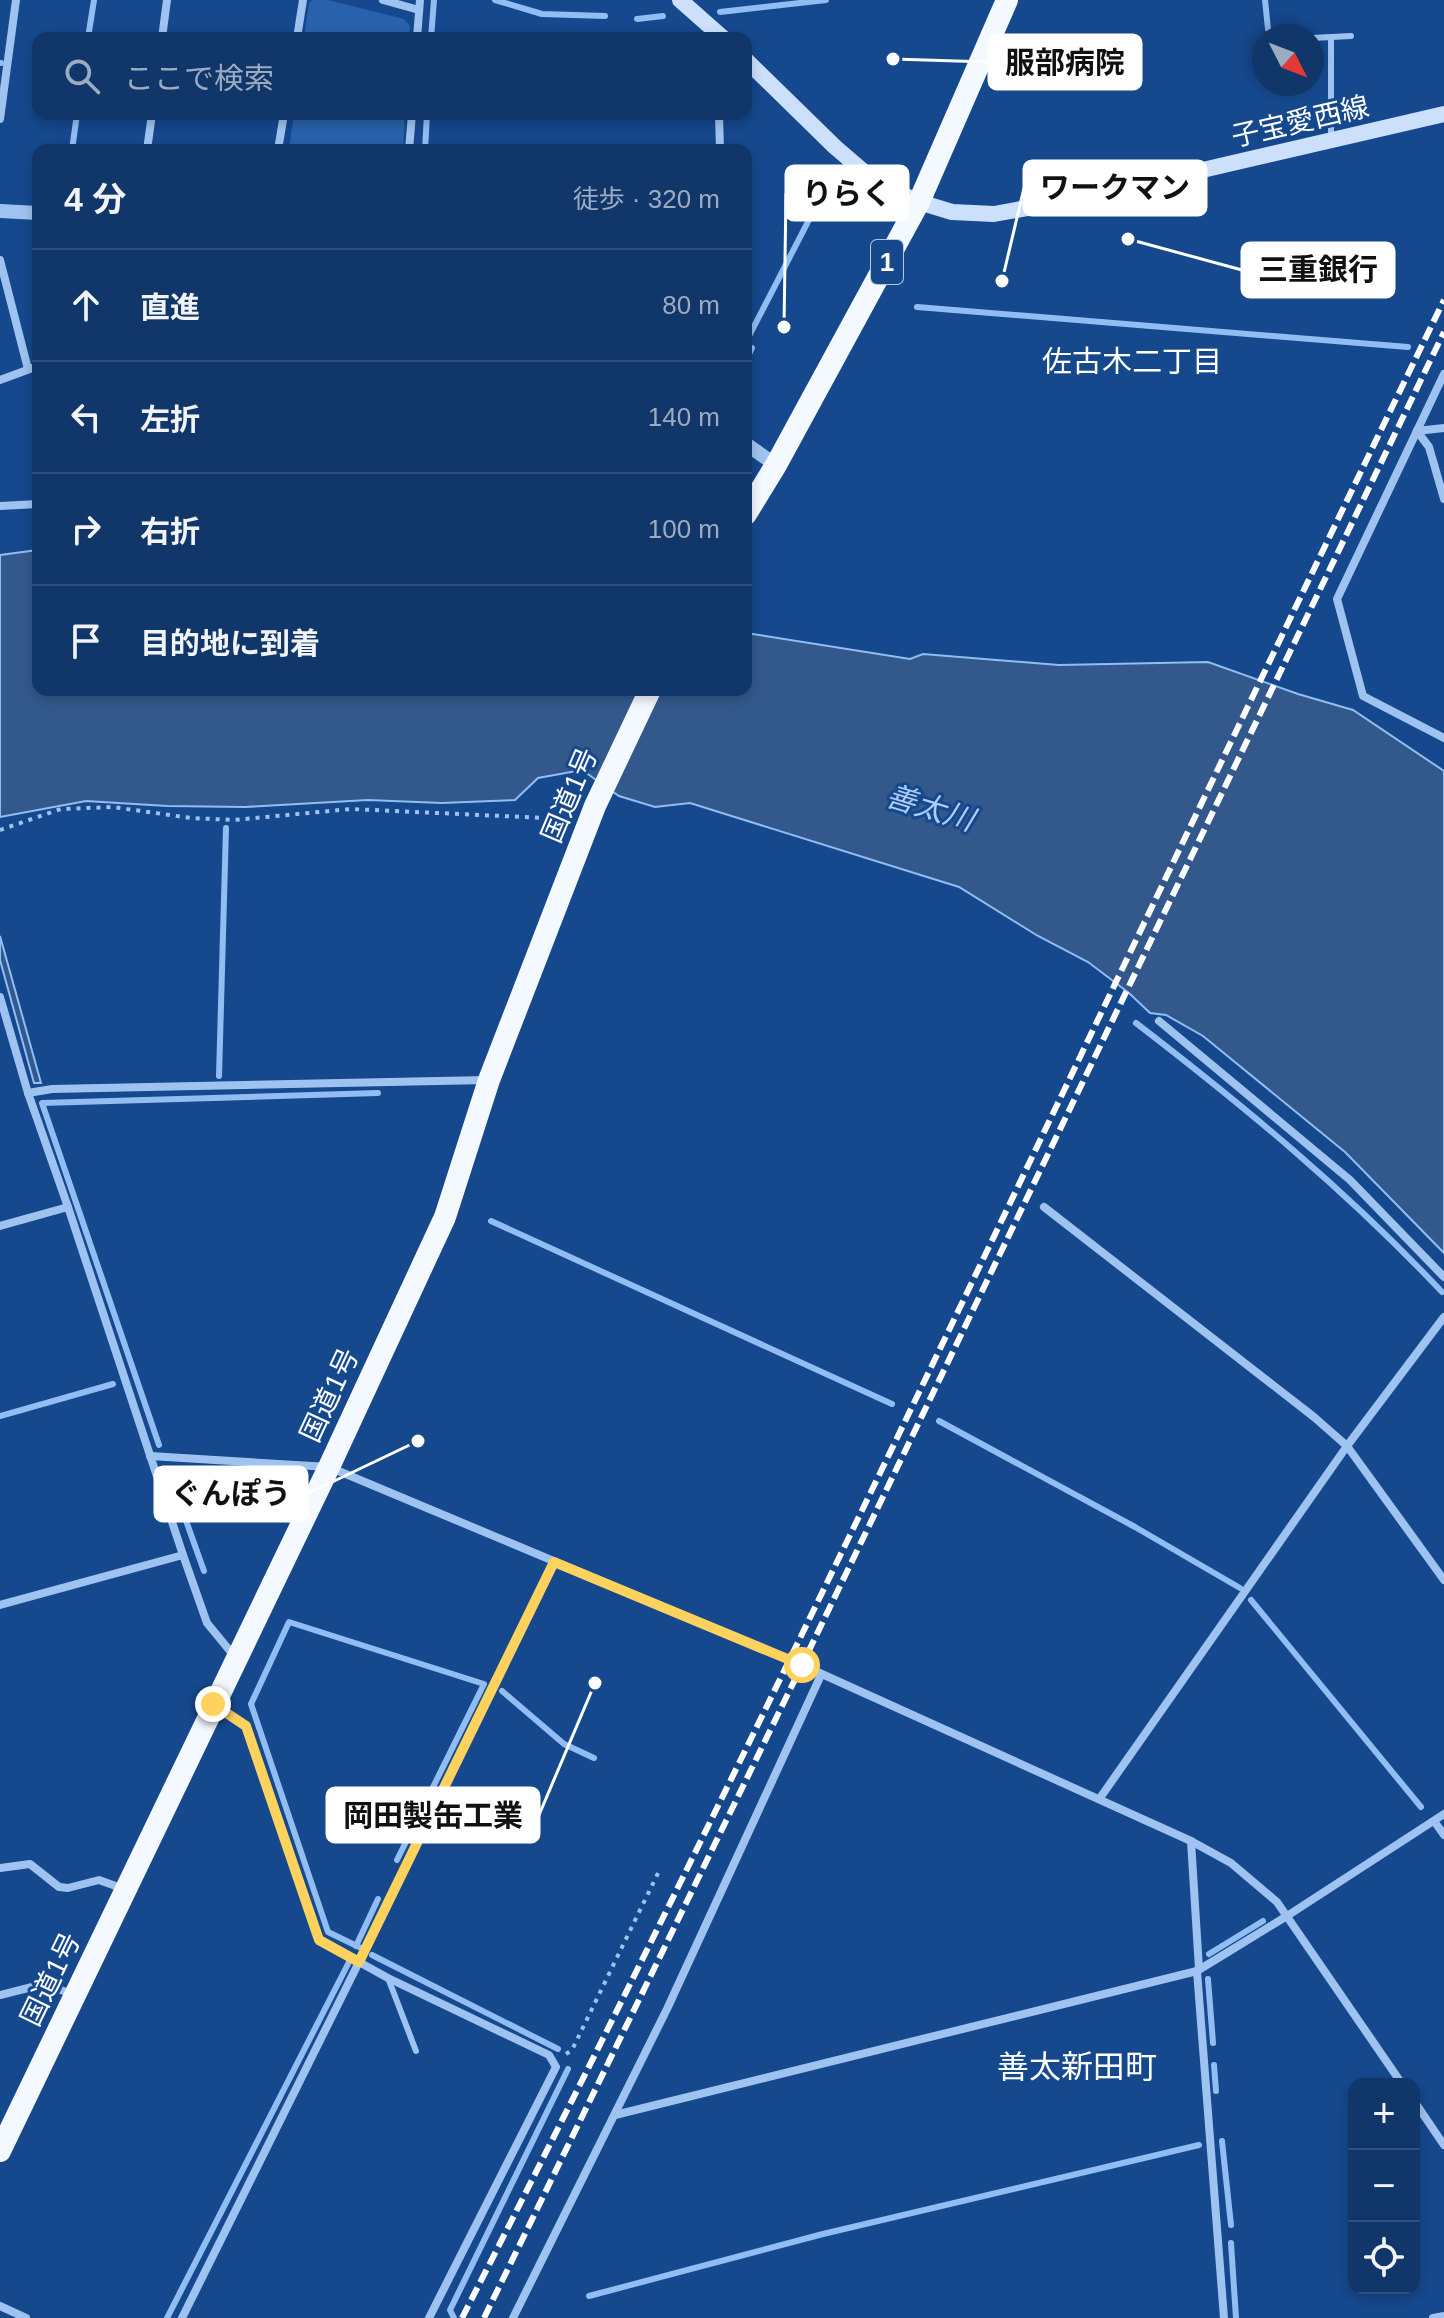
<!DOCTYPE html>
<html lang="ja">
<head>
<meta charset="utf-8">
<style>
	:root { --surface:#10366a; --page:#1e4172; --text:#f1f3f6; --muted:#9cabc1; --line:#30507e }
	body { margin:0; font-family:Helvetica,"Noto Sans JP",sans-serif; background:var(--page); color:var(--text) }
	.controls { position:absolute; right:24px; bottom:24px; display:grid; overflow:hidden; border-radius:16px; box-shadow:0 4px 12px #0003 }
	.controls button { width:72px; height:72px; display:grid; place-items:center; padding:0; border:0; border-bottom:2px solid var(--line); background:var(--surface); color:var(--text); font:40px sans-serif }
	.compass { position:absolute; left:1252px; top:24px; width:72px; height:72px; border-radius:50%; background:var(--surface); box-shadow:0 4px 12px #0003; rotate:132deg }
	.stop { position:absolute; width:24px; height:24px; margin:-18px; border:6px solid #ffd25e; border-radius:50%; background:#fff }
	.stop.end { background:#ffd25e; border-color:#fff; box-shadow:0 2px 8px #0008 }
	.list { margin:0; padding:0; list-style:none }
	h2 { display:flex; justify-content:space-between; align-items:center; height:104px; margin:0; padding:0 32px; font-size:34px }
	h2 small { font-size:26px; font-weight:400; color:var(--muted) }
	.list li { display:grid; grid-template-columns:52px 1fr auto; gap:24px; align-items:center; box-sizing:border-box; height:112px; padding:0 32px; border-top:2px solid var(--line) }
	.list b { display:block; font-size:30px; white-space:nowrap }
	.list em { font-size:26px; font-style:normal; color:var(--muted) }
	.icon { flex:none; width:44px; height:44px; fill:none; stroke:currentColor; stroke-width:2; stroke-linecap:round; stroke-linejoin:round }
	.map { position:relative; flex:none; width:1444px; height:2318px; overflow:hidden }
	.search { position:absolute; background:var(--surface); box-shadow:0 4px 12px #0003; left:32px; top:32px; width:720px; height:88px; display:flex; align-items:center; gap:20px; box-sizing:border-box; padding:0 28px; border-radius:16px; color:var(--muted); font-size:30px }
	.panel { position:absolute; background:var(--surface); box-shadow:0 4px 12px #0003; left:32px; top:144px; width:720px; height:552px; border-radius:16px }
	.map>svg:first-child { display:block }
	.green { fill:#2862ac }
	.water { fill:#33598c; stroke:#92bdf3; stroke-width:2 }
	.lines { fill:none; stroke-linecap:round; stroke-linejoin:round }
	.stream { stroke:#92bdf3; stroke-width:6 }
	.path { stroke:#9fc3f0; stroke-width:4; stroke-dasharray:4 6; stroke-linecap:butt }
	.service { stroke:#9fc3f0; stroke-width:6 }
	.minor { stroke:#9fc3f0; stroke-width:8 }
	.tertiary { stroke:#9fc3f0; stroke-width:14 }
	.secondary { stroke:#cde0fb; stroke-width:16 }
	.trunk { stroke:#f4f8ff; stroke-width:22 }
	.rail { stroke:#fff; stroke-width:6; stroke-dasharray:14 6; stroke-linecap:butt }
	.route { stroke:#ffd25e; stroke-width:10 }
	.labels { text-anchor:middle; stroke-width:6; stroke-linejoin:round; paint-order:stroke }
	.shield { fill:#15488d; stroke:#b9c8dd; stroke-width:2 }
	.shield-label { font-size:26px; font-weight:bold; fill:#fff }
	.street-label { font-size:28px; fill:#fff; stroke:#15488d }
	.neighbourhood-label { font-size:30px; fill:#fff; stroke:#15488d }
	.water-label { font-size:30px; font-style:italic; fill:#abcdf7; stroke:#15488d }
	.quarter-label { font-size:32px; fill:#fff; stroke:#15488d }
	.leader { fill:none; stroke:#fff; stroke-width:3 }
	.callout-dot { fill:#fff; stroke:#15488d; stroke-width:3 }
	.callout { fill:#fff; stroke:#fff; stroke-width:3 }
	.callout-label { font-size:30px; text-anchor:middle; font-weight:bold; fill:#111 }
</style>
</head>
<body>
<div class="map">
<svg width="1444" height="2318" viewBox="0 0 1444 2318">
	<rect width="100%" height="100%" fill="#15488d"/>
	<g class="green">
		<polygon points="312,0 328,0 404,19 410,26 409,38 304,38 309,3"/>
		<polygon points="294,114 405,114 403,150 289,150"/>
	</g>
	<g class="water">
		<polygon points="38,550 38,690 746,690 746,633 910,659 923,654 1059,665 1208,662 1298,694 1353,710 1444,771 1444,1253 1345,1152 1203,1036 1166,1015 1150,1013 1129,993 1088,962 1038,936 959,887 690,803 655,807 619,796 582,770 538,778 515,800 442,803 368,800 245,807 167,806 86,801 0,817 0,555"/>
		<polygon points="0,936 41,1083 34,1083 0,960"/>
	</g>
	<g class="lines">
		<g class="stream">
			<polyline points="495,0 542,14 605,16"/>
			<polyline points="1265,0 1268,29"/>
			<polyline points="720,12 826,0"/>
			<polyline points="637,19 663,16"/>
			<polyline points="88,38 94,0"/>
			<polyline points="431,38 434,0"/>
			<polyline points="0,63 1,63"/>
			<polyline points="72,150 77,114"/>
			<polyline points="425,150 427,114"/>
			<polyline points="917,307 1408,347"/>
			<polyline points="746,342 813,212"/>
			<polyline points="746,346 752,348 746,360"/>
			<path d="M1136,1023C1244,1106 1348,1192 1442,1292"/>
			<polyline points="219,1076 226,828"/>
			<polyline points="491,1221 892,1404"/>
			<polyline points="0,1416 113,1384"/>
			<polyline points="939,1421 1135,1527 1240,1588"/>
			<polyline points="159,1445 42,1103 378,1093"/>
			<polyline points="174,1487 204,1571"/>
			<polyline points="1251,1600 1421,1807"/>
			<polyline points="502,1691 564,1744 594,1758"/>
			<polyline points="356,1946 378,1899"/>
			<polyline points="359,1947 328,1932 251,1704 289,1622 484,1684 397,1860"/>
			<polyline points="1209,1954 1263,1921"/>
			<polyline points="372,1955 558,2049"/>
			<polyline points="1208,1979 1213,2043"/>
			<polyline points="1214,2065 1216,2091"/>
			<polyline points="1222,2141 1231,2225"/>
			<polyline points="1231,2243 1236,2318"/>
			<polyline points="589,2296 823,2234 1199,2145"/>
			<polyline points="167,2318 349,1962"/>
			<polyline points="454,2318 450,2310 568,2069"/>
		</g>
		<g class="path">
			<polyline points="0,830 61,809 113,807 191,818 234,820 351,809 567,819"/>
			<polyline points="566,2054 572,2050 660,1869"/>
		</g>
		<g class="service">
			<polyline points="1312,38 1351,36"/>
			<polyline points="1331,38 1331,138"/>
			<polyline points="388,1978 416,2051"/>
		</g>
		<g class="minor">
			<polyline points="383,0 419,10"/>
			<polyline points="162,38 167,0"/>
			<polyline points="297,38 303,0"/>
			<polyline points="417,38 420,0"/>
			<polyline points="719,114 720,150"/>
			<polyline points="0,119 16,0"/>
			<polyline points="147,150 152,114"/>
			<polyline points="278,150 284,114"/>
			<polyline points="409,150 412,114"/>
			<polyline points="0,260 28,369"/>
			<polyline points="1444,374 1337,599 1363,696 1444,738"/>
			<polyline points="0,380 38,366"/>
			<polyline points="1417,431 1429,447 1444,499"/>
			<polyline points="1417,431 1444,428"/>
			<polyline points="0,506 38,504"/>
			<polyline points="0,997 28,1093 68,1207 183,1555 207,1623 235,1657"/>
			<polyline points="1159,1021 1350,1180 1444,1277"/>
			<polyline points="28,1093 52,1089 487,1080"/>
			<polyline points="1044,1207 1314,1417 1347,1446 1444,1580"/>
			<polyline points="0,1226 68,1207"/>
			<polyline points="150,1456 329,1467 802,1665 1191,1841 1231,1863 1277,1902 1402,2084"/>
			<polyline points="0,1605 183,1555"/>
			<polyline points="217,1706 246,1726 319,1940 388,1978 549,2055 556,2067 429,2318"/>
			<polyline points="1100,1798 1347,1446 1444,1317"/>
			<polyline points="1434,1821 1444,1835"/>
			<polyline points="1191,1841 1199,1969"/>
			<polyline points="0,1868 30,1864 59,1887 68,1888 99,1880 124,1889"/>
			<polyline points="1197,1971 1224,2318"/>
			<polyline points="0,1995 44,1984 75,1995"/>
			<polyline points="1414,2101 1444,2145"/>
			<polyline points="615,2115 1197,1971 1287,1916 1444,1814"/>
			<polyline points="0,2306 26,2318"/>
			<polyline points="182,2318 359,1962 554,1562"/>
			<polyline points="513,2318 667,2009 821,1675"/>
			<polyline points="1433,2318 1444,2316"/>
		</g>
		<g class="tertiary">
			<polyline points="0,211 38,213"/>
			<polyline points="746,444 776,465"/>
		</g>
		<g class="secondary">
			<polyline points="680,0 723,38"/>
			<polyline points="746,60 835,147 877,183 919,202 952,212 994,214 1082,198 1444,114"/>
		</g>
		<g class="trunk">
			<polyline points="746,514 776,465 919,202 1007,0"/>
			<polyline points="0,2151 329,1467 445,1217 489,1080 595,806 650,690"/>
		</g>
		<g class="rail">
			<path d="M462,2318C802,1652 1117,973 1444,300"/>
			<polyline points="484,2318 802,1665 1444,332"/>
		</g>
	</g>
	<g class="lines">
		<polyline class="route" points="213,1704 246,1726 319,1940 359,1962 554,1562 802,1665"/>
	</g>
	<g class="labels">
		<rect class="shield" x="871" y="240" width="32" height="44" rx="6"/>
		<g class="shield-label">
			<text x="887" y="271">1</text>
		</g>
		<g class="street-label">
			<text transform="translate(1300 121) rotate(-13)" y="10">子宝愛西線</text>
			<text transform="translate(569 795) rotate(-67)" y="10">国道1号</text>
			<text transform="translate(329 1395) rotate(-65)" y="10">国道1号</text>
			<text transform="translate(50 1979) rotate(-64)" y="10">国道1号</text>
		</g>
		<g class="neighbourhood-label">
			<text x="1132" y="372">佐古木二丁目</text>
		</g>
		<g class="water-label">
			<text transform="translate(930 808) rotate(17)" y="10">善太川</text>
		</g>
		<g class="quarter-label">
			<text x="1077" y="2078">善太新田町</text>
		</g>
	</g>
	<path class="leader" d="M893 59L989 62M1002 281L1024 188M784 327L786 193M1128 239L1242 270M418 1441L307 1494M595 1683L539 1815"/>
	<g class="callout-dot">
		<circle cx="893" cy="59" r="8"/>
		<circle cx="1002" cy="281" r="8"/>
		<circle cx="784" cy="327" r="8"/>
		<circle cx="1128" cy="239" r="8"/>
		<circle cx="418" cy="1441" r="8"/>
		<circle cx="595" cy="1683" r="8"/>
	</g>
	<g class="callout">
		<rect x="989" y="35" width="152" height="54" rx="8"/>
		<rect x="1024" y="161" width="182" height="54" rx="8"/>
		<rect x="786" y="166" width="122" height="54" rx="8"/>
		<rect x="1242" y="243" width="152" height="54" rx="8"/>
		<rect x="155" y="1467" width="152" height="54" rx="8"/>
		<rect x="327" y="1788" width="212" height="54" rx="8"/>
	</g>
	<g class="callout-label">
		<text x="1065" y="73">服部病院</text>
		<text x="1115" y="198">ワークマン</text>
		<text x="847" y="204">りらく</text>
		<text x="1318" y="280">三重銀行</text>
		<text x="231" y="1504">ぐんぽう</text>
		<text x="433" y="1826">岡田製缶工業</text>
	</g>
</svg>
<div class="controls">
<button>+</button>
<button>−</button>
<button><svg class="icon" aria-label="locate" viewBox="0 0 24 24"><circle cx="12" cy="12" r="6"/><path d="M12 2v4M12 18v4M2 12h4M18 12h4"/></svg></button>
</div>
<svg class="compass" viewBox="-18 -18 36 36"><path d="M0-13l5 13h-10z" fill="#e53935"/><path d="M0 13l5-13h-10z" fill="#9cabc1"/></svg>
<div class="stop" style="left:802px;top:1665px"></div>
<div class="stop end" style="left:213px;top:1704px"></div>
<div class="search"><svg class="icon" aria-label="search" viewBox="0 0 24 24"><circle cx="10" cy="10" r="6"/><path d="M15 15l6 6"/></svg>ここで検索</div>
<section class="panel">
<h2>4 分<small>徒歩 · 320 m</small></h2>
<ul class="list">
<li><svg class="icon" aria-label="ahead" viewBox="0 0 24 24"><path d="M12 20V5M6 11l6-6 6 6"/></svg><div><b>直進</b></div><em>80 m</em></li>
<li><svg class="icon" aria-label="left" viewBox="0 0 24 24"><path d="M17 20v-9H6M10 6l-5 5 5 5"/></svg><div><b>左折</b></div><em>140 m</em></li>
<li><svg class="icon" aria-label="right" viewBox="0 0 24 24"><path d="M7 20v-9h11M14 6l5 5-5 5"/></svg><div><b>右折</b></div><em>100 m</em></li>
<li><svg class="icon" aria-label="arrive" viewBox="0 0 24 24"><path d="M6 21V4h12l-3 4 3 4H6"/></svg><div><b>目的地に到着</b></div></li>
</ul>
</section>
</div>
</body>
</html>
